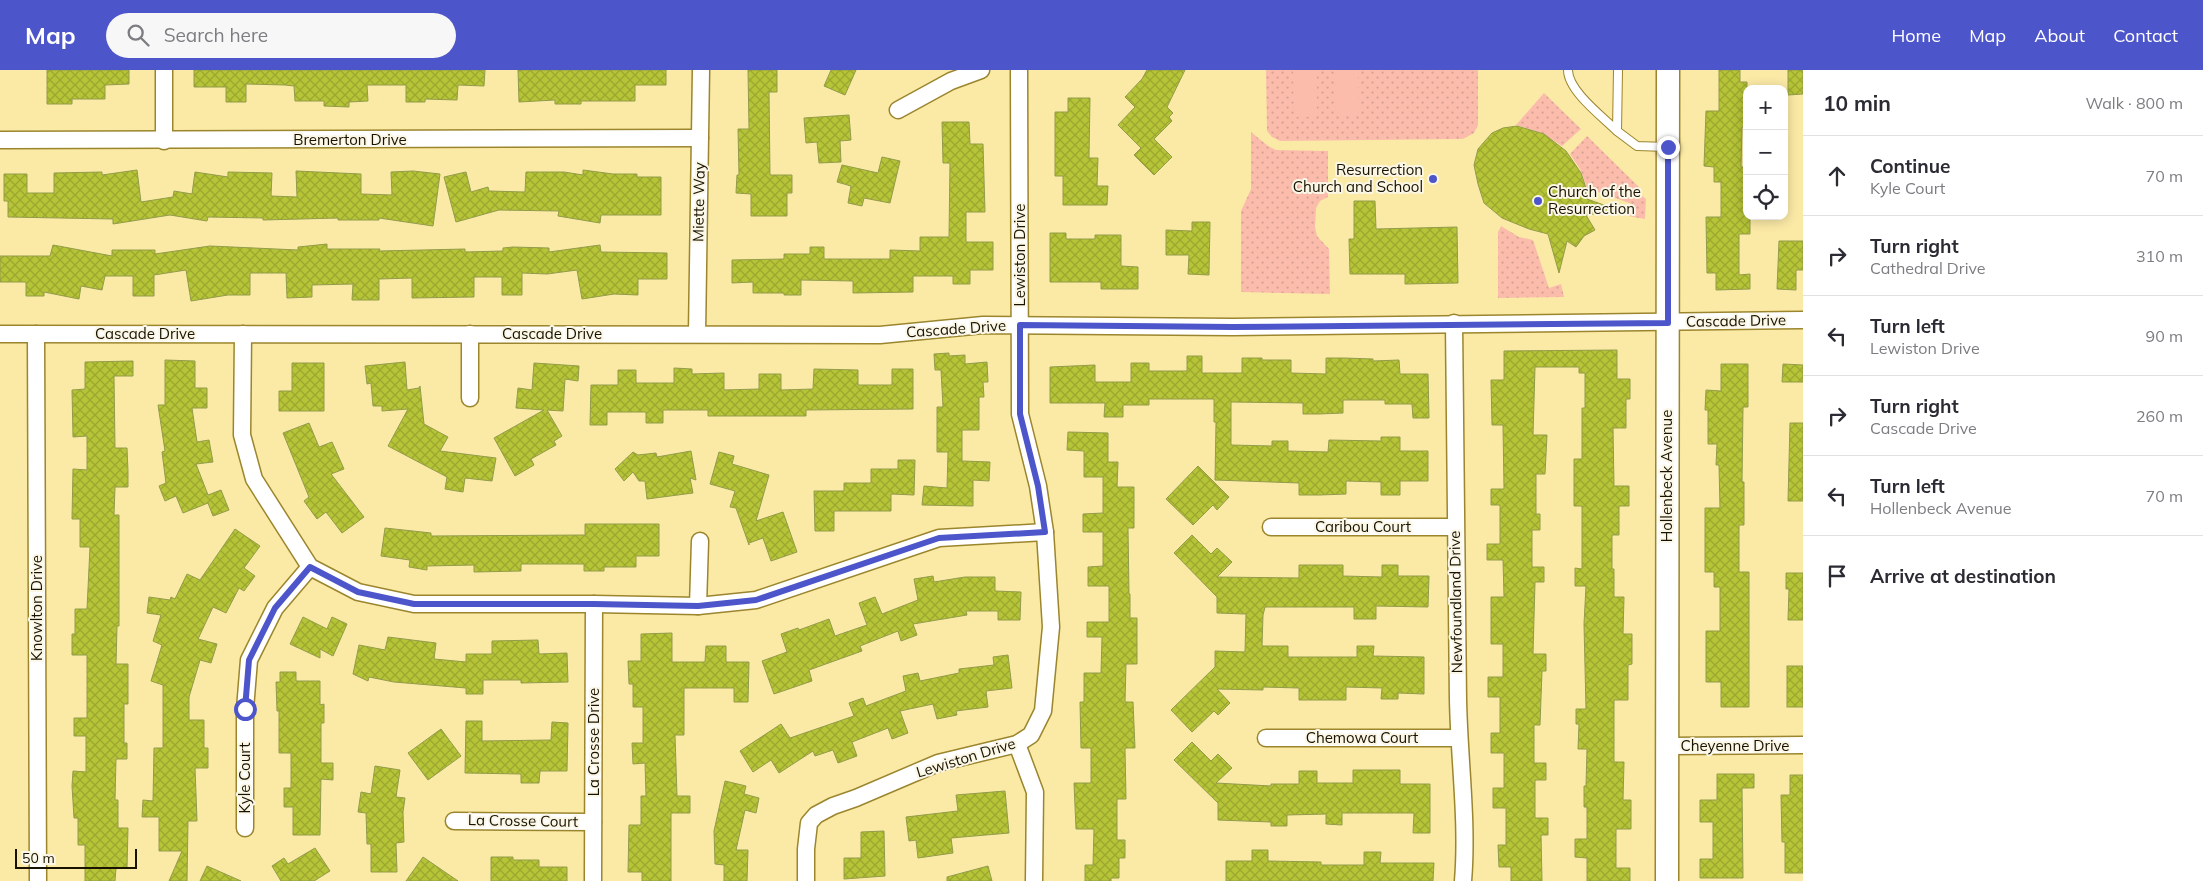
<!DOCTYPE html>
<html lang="en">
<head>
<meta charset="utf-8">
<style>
	:root { --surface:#fff; --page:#f7f7f7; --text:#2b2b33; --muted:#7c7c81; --line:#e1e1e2; --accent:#4d55cb }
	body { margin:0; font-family:Mulish,sans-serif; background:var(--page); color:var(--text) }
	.controls { position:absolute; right:15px; top:15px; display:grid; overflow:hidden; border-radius:10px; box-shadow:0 2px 12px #0003 }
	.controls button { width:45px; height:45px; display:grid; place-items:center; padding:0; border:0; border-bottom:1px solid var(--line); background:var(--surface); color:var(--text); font:25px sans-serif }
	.scale { position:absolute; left:15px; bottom:12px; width:122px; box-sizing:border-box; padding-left:5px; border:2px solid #191200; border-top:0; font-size:14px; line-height:18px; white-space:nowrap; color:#191200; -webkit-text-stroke:4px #fbf7e7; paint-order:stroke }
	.stop { position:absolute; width:15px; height:15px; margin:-11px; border:4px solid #4d55cb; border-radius:50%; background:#fff }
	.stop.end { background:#4d55cb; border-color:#fff; box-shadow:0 1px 5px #0008 }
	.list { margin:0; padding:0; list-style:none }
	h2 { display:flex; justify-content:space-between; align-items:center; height:65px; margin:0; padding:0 20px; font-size:21px }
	h2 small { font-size:16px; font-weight:400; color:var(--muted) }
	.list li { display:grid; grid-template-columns:32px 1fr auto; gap:15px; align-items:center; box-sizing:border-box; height:80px; padding:0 20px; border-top:1px solid var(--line) }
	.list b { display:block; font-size:19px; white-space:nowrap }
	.list p { margin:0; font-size:16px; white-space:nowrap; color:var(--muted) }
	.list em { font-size:16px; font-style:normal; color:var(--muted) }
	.icon { flex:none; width:28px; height:28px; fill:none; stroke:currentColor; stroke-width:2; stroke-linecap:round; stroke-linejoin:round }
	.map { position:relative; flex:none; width:1803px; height:811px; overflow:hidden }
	header { display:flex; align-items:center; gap:30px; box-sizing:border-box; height:70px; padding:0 25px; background:var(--accent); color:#fff }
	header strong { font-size:24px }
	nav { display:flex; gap:28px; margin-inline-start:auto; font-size:18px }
	.search { width:350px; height:45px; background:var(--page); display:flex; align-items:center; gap:12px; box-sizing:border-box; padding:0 18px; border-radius:28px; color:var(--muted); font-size:19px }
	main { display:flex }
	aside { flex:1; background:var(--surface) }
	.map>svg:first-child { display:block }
	.grass { fill:url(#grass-dots) }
	.garden { fill:#fbbcac }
	.building { fill:url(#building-cross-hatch); stroke:#929c49 }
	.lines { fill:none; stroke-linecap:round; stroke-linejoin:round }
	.lane-casing { stroke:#9b852d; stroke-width:10 }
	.street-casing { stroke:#9b852d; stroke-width:19 }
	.secondary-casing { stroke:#9b852d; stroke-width:25 }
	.lane { stroke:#fff; stroke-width:8 }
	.street { stroke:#fff; stroke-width:16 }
	.secondary { stroke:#fff; stroke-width:22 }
	.route { stroke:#4d55cb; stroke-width:6 }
	.poi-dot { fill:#4d55cb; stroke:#fbf7e7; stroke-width:2 }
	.labels { text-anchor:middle; stroke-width:4; stroke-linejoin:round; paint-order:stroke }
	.street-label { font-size:15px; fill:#191200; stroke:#fbf7e7 }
	.poi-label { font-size:15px; fill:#191200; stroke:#fbf7e7; text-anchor:end }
</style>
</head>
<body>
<header>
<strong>Map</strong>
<div class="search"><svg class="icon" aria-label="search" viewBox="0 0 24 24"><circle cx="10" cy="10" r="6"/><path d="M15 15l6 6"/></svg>Search here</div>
<nav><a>Home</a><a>Map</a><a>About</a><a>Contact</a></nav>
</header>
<main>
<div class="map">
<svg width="1803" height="811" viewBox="0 0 1803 811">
	<defs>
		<pattern id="grass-dots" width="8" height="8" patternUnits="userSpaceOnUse" patternTransform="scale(1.25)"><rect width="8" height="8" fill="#fbbcac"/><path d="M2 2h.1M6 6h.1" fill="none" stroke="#d7a192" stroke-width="1.8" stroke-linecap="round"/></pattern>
		<pattern id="building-cross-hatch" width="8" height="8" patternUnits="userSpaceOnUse" patternTransform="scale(1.25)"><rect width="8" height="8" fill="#b6c437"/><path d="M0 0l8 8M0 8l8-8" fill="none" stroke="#9ca72f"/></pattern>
	</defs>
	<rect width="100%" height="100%" fill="#fbeaa6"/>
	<g class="grass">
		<polygon points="1266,0 1478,0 1478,55 1474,63 1463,69 1280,71 1272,67 1267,61"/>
		<polygon points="1544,23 1581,59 1562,76 1542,63 1516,55"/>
		<polygon points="1251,62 1268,76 1276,80 1328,81 1328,127 1320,131 1316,138 1315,157 1317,166 1329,179 1330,224 1241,222 1241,141 1251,119"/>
		<polygon points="1587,66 1640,118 1640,124 1646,129 1645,149 1628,146 1632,134 1587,118 1580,99 1570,84"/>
		<polygon points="1501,156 1519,167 1533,170 1549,218 1561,214 1564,227 1498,228 1498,162"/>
	</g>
	<g class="garden">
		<polygon points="1335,0 1358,0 1359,45 1336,46"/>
		<polygon points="1293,1 1317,1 1317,47 1294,47"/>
	</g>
	<g class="building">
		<polygon points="47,0 129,0 129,14 105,15 105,29 72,29 72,34 47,34"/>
		<polygon points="194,0 485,0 484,16 458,15 457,30 425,29 425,32 406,32 406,15 367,15 368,31 349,32 349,37 324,36 324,31 295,31 294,16 285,15 246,14 246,32 226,32 226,17 194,17"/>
		<polygon points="518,0 666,0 666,15 635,15 635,31 581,31 581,34 555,34 555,30 519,32"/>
		<polygon points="748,0 777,0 777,22 769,22 770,105 792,105 792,123 787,123 787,146 751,146 751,124 736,123 737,105 739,105 738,59 749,59"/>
		<polygon points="831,0 856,0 845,25 824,16"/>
		<polygon points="1147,0 1185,0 1167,37 1173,43 1169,47 1172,51 1154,69 1172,87 1154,105 1134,85 1141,78 1118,55 1135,37 1125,27 1142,9"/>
		<polygon points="1719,0 1740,0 1740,12 1747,12 1747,57 1742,57 1741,97 1747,97 1747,146 1750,146 1750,164 1739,164 1739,205 1750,204 1750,219 1716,220 1716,203 1707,203 1706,147 1721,147 1721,112 1714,112 1714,97 1704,96 1706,41 1719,41"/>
		<polygon points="1788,0 1803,0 1803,24 1788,25"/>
		<polygon points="1068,28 1090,28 1089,88 1098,88 1097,116 1108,116 1107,135 1063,135 1063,106 1055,106 1055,42 1068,42"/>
		<polygon points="849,45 851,70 840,71 841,92 819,93 817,72 806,73 804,48"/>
		<polygon points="942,52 969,52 970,74 983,74 985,142 966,142 966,172 993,172 993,200 970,200 970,214 953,214 953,206 913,206 913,222 853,223 853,211 801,210 801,225 784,225 784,223 753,223 753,212 732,213 732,190 784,189 784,184 810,184 810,177 824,177 824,189 890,189 890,180 920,181 920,167 949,167 950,93 943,93"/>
		<polygon points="1517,56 1544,64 1566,81 1581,103 1586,118 1587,129 1621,141 1586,145 1595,160 1584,166 1576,177 1567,171 1559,203 1548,164 1529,159 1502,148 1484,133 1478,114 1474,95 1478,79 1492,63 1503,58"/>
		<polygon points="882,87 900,91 890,133 864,128 862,136 848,133 851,116 837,112 842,95 878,103"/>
		<polygon points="137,100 141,132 173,127 174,121 192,124 195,102 228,107 228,102 272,103 271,126 297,127 296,101 361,104 361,124 392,125 391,102 413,101 440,104 433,156 379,148 379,150 338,150 338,148 263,150 263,148 208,147 207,151 170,145 113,154 113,149 8,147 8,131 4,131 4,104 27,104 27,123 54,123 54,103 102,102 102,105"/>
		<polygon points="583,100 613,104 637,104 637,107 661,107 661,145 601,145 600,153 558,146 559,141 499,140 456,152 444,107 466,102 471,122 488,117 489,121 525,122 526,102 564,102 583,105"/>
		<polygon points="1354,131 1375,131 1376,159 1457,157 1458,213 1405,214 1405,204 1350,204 1349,169 1354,169"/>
		<polygon points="1192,152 1210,152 1209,205 1188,204 1189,185 1166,185 1166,160 1192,161"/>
		<polygon points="1050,163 1066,163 1066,169 1095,169 1095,165 1121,165 1121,196 1138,197 1138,219 1101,219 1101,212 1050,212"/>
		<polygon points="1779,171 1803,171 1803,200 1796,200 1796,220 1777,219"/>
		<polygon points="327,174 327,179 380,179 379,181 465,179 465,182 503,181 503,178 513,177 549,178 549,182 600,175 601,182 667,183 667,209 638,209 638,225 614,224 582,229 577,200 547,204 522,203 522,225 502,225 502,207 474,207 474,227 412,228 412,208 379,209 379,230 352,230 353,214 312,215 312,227 287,228 286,203 250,203 250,225 228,225 191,231 186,200 154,205 154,226 133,226 133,206 105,206 102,220 81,216 79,229 44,222 44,226 26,226 26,212 0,212 0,186 50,186 53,175 112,186 112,180 155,180 155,184 210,176 298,180 298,177"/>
		<polygon points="1617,280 1617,309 1630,309 1630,329 1626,329 1626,358 1613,358 1614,416 1629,416 1629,436 1619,436 1619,465 1612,465 1612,499 1614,499 1614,527 1624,527 1623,564 1632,564 1632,594 1628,595 1628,630 1614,630 1614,692 1624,692 1623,730 1631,730 1631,759 1616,759 1616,798 1630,798 1630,811 1587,811 1587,788 1575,787 1575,769 1587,769 1587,737 1584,737 1584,716 1586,716 1587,679 1578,679 1579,654 1576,654 1576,639 1586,639 1584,554 1586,516 1575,516 1575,498 1582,499 1582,436 1574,436 1574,389 1582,389 1582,338 1585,338 1585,303 1579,303 1579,297 1535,297 1533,365 1547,365 1545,404 1536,404 1536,444 1540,444 1540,460 1532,460 1532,497 1544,497 1544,512 1535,512 1533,584 1546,584 1546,601 1542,601 1540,655 1534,655 1534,693 1546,693 1546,710 1535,710 1535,748 1548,748 1548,765 1541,765 1542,811 1511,811 1511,797 1499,797 1498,775 1506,775 1506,738 1493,738 1493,718 1504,718 1504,683 1491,683 1491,663 1500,663 1500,627 1488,627 1488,607 1503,607 1503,574 1491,574 1491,527 1504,527 1503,490 1487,490 1487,474 1500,474 1500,435 1491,435 1491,419 1504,419 1503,355 1492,355 1491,310 1504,310 1504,281"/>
		<polygon points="949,283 949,286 965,285 965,294 987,292 988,312 983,312 984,327 979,327 979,360 962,360 962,391 990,392 989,411 973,410 973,436 922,435 924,416 947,418 948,382 937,382 937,337 943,337 941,300 935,300 934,284"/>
		<polygon points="1187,286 1202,286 1202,303 1242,303 1242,288 1262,288 1262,290 1291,290 1291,303 1326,304 1326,288 1344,288 1373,289 1373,291 1399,290 1400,304 1428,304 1429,348 1413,348 1412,334 1385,334 1385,330 1343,330 1343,343 1319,344 1303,344 1303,333 1231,332 1231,375 1272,376 1272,371 1288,371 1288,381 1328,382 1329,370 1381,371 1381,367 1400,367 1400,381 1428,381 1428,411 1400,411 1400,425 1381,425 1381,412 1346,411 1346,424 1320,425 1299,425 1299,413 1215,410 1216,352 1214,352 1214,329 1149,329 1149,335 1123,335 1123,347 1104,347 1105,333 1050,333 1050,297 1095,295 1095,312 1131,312 1131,293 1149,293 1149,301 1187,301"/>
		<polygon points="165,290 195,291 195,318 207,318 207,338 192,338 197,372 209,370 213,392 196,394 208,425 221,420 229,440 213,446 208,433 183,443 176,426 165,431 159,416 166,413 162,382 165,381 158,335 165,335"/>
		<polygon points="133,291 133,306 114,306 115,378 127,378 128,401 128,417 115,417 114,445 119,445 119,556 117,556 116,594 128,594 128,634 124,634 124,673 127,673 127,689 116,689 115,730 118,730 118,758 128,758 127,798 116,798 115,811 85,811 85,775 78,775 78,748 74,748 72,716 73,701 86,702 86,666 74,666 74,648 87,648 87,585 72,585 72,564 75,564 75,539 87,539 90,477 80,477 80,449 72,449 73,399 87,400 87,366 73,367 72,320 85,319 85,292"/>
		<polygon points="405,292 407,320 419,318 420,316 424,354 448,367 440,381 496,388 492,411 465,408 463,422 445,419 447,407 388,376 408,339 382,341 382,336 373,336 371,313 367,314 365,296"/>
		<polygon points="292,293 324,293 324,341 279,341 279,321 292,321"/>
		<polygon points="534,293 579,296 578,311 565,309 563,341 547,340 562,366 554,371 556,375 531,389 534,395 515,406 494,368 544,340 516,338 518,318 532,320"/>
		<polygon points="1721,294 1748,294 1748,337 1743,337 1742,412 1744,412 1744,455 1739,455 1739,502 1749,502 1749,637 1721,637 1721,612 1706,612 1706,561 1720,561 1720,517 1714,517 1714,502 1705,502 1705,438 1720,438 1719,395 1716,395 1717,374 1708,374 1708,340 1705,340 1706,320 1721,321"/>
		<polygon points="1783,294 1803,295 1803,312 1782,312"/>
		<polygon points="674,298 692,299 692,304 724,303 724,320 759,319 759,304 781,304 781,320 813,319 814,299 858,300 858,315 892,315 892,299 913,299 913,339 806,340 806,346 708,346 708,340 663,340 663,353 646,353 646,342 607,342 607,355 590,355 591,315 618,315 618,300 636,300 636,313 674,313"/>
		<polygon points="309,353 319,377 332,372 344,399 331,404 364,447 342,463 326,442 317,449 304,431 309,427 283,363"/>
		<polygon points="1790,353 1803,353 1803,431 1788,431"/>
		<polygon points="1068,362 1108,363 1108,392 1118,392 1117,417 1134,417 1134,458 1128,458 1129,524 1130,524 1130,548 1137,548 1137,594 1126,594 1125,632 1133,632 1135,678 1125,678 1126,729 1117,729 1117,770 1125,770 1125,788 1119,788 1119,808 1111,808 1111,811 1085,811 1085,795 1093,795 1094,759 1076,759 1074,713 1091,713 1091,678 1081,678 1080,632 1084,632 1084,603 1101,603 1102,567 1087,567 1087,552 1109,552 1109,516 1088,516 1088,497 1103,496 1103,462 1083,462 1083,444 1103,443 1103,407 1084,407 1084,381 1067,380"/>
		<polygon points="691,381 696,410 690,408 693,423 647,429 645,411 639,411 633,402 624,411 615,399 633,382 638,385 656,383 657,387"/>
		<polygon points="719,382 734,386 732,394 769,405 756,451 783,442 797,482 771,491 763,468 749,473 749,475 736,438 730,437 735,421 710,414"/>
		<polygon points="898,390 915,390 914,425 891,424 891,441 834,441 834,461 815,461 814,421 844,421 844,413 871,413 871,399 898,399"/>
		<polygon points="1198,396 1229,427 1217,440 1213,435 1193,455 1166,429"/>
		<polygon points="585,454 659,454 659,486 636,486 636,497 604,497 604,501 584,501 584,494 521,494 521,501 474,502 474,495 427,496 427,500 409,497 410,490 381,486 385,458 431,463 431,466 585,465"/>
		<polygon points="235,459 260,476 244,498 255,506 244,521 239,518 226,543 213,537 198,569 217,574 211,593 200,590 189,627 189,650 204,650 204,678 208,678 208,698 195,698 197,751 188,751 187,811 169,811 182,781 159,781 159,747 142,747 143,730 153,731 154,678 163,678 163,615 151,611 162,575 153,571 161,545 147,543 149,527 170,530 171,527 175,529 187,504 200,510"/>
		<polygon points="1192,465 1211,484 1217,478 1232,492 1217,507 1299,508 1299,495 1343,495 1343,506 1382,507 1382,495 1398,495 1398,506 1429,506 1428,537 1376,536 1376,549 1354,549 1354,537 1265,537 1263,545 1262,576 1288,576 1288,587 1357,587 1357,576 1374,576 1373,586 1424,587 1424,624 1398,623 1398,629 1381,629 1382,618 1346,617 1346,630 1299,630 1299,618 1263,617 1263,620 1217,619 1230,633 1218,645 1214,641 1192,662 1171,640 1215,597 1215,581 1245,582 1246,544 1217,543 1217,527 1174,483"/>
		<polygon points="1786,503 1803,503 1803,550 1788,550 1789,519 1786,519"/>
		<polygon points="933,506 934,512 965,507 995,507 995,521 1021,522 1020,550 998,550 998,541 966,541 967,545 913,554 917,565 901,571 898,561 860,576 862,581 809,600 812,611 774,624 762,591 787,582 781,564 798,558 799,560 829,549 835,566 867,555 859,533 875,527 882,544 918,530 914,509"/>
		<polygon points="303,547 327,559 332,547 347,554 333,586 320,579 320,588 290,574"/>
		<polygon points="672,563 672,592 705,592 706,576 726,576 726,592 749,592 748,632 734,632 734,618 684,618 684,665 675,665 677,726 690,726 690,743 671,743 671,811 642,811 642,802 628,802 629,755 641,755 641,726 646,726 645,693 633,694 632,673 643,673 643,637 633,637 633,614 629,614 628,591 641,591 641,564"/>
		<polygon points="388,567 436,573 434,589 466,592 466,584 492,584 492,571 538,570 539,584 567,583 568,612 521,613 521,610 483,610 483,624 466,624 466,618 394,612 369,607 368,611 353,604 359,575 385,580"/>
		<polygon points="1008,585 1012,618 986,621 988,637 956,641 957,645 937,649 933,634 900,641 908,663 892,669 888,658 852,672 857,686 838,693 833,680 815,686 813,681 779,703 771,690 753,702 740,681 781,654 790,668 854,646 849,633 863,628 866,636 906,621 903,606 918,603 920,611 959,603 959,599 994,595 993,587"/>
		<rect x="1787" y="596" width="16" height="41"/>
		<polygon points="280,602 296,602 296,611 320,611 320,635 324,634 324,653 321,653 321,693 333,693 333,710 321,709 320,765 293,765 293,737 284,737 284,718 291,718 291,683 279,683 279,641 277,641 276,612 280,612"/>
		<polygon points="466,651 482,651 482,671 551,670 552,652 568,653 567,701 540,701 539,713 521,713 521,704 465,703"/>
		<polygon points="441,659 461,686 428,710 408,683"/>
		<polygon points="1192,672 1211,691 1218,684 1232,698 1216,713 1271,716 1271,714 1299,714 1299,701 1317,701 1317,713 1353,713 1353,700 1400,700 1400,714 1430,714 1430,763 1413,763 1414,743 1342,743 1342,755 1326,754 1326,744 1287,745 1287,756 1271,756 1271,752 1218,750 1218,733 1174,690"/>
		<polygon points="375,696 400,700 396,727 405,728 403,742 404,772 396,773 397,802 371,802 371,774 367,774 366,743 358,742 361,722 371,724"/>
		<polygon points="1717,704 1754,704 1754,718 1742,718 1743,808 1700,808 1700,789 1713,789 1713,752 1700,752 1700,730 1717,730"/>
		<polygon points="1790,705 1803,705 1803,803 1785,803 1785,772 1782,772 1781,725 1790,725"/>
		<polygon points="725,711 746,716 744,724 759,728 756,743 745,740 736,780 748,780 747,811 724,811 724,795 715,794 714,761"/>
		<polygon points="1005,721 1009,763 951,768 953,783 918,788 916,770 909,771 906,747 958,741 956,725"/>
		<polygon points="884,761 885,806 844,809 844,788 861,788 861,762"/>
		<polygon points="315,778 330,801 314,811 281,811 272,796 284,788 288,794"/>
		<polygon points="1252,780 1268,780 1268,791 1321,792 1321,795 1364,795 1364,782 1381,782 1380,793 1434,793 1433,811 1226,811 1226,791 1252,791"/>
		<polygon points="423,787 458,811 406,811"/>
		<polygon points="491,787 513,787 513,790 539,790 539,797 567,797 567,811 491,811"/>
		<polygon points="207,796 241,811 200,811"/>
		<polygon points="988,796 992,811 947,811 947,807"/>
	</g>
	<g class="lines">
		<g class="lane-casing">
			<g id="lane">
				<path d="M1568,0C1568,21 1603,47 1617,61"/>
				<polyline points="1618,0 1617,61 1637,76 1667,77"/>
			</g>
		</g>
		<g class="street-casing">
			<g id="street">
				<polyline points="164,0 164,71"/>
				<polyline points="898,40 951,11 981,0"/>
				<polyline points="0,70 700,68"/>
				<path d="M1454,253C1455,379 1456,504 1458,629C1459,689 1468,752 1463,811"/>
				<polyline points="0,264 880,265 983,255 1233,257 1803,250"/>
				<polyline points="36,264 38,811"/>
				<polyline points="243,264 242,365 254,409 310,497 358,522 414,534 594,534 698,536 756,530 939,468 1045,462"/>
				<polyline points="470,264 470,328"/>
				<polyline points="697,264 701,0"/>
				<polyline points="1271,457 1455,457"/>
				<polyline points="698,536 700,471"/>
				<polyline points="1266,668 1459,668"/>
				<polyline points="1017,674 1035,722 1034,811"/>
				<polyline points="1667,676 1803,675"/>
				<polyline points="454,751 593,752"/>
				<polyline points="245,758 245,639 249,590 275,538 310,497"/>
				<polyline points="593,811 594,534"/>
				<polyline points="806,811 806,779 809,753 816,745 833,736 856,728 938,693 1017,674 1031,665 1043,641 1051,557 1045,462 1038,416 1020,344 1019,0"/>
			</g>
		</g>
		<g class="secondary-casing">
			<polyline id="secondary" points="1667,811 1668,0"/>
		</g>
		<use href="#lane" class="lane"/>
		<use href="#street" class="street"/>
		<use href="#secondary" class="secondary"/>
	</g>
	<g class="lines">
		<polyline class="route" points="245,639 249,590 275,538 310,497 358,522 414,534 594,534 698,536 756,530 939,468 1045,462 1038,416 1020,344 1020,255 1233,257 1668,253 1668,77"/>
	</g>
	<g class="poi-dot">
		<circle cx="1433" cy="109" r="5"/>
		<circle cx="1538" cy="131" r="5"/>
	</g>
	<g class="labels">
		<g class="street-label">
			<text x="350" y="75">Bremerton Drive</text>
			<text transform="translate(699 132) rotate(-89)" y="5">Miette Way</text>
			<text transform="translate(1020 185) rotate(-90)" y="5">Lewiston Drive</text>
			<text transform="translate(1736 251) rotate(-1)" y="5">Cascade Drive</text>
			<text transform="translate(956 259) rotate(-4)" y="5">Cascade Drive</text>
			<text x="145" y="269">Cascade Drive</text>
			<text x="552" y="269">Cascade Drive</text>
			<text transform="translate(1667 406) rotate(-90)" y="5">Hollenbeck Avenue</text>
			<text x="1363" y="462">Caribou Court</text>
			<text transform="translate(1456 532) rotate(-91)" y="5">Newfoundland Drive</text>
			<text transform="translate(37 538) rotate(-90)" y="5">Knowlton Drive</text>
			<text x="1362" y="673">Chemowa Court</text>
			<text transform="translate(594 672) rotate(-90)" y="5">La Crosse Drive</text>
			<text x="1735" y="681">Cheyenne Drive</text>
			<text transform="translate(966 688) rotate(-17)" y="5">Lewiston Drive</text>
			<text transform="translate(245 708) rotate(-90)" y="5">Kyle Court</text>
			<text transform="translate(523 751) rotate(1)" y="5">La Crosse Court</text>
		</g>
		<g class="poi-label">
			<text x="1423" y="105">Resurrection<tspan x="1423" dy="17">Church and School</tspan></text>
			<text x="1548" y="127" text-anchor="start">Church of the<tspan x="1548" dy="17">Resurrection</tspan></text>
		</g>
	</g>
</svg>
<div class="controls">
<button>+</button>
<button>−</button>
<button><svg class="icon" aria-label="locate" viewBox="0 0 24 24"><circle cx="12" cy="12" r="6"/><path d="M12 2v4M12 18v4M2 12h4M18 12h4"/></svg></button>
</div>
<div class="scale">50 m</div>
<div class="stop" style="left:245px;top:639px"></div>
<div class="stop end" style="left:1668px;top:77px"></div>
</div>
<aside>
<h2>10 min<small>Walk · 800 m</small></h2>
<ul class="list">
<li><svg class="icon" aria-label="ahead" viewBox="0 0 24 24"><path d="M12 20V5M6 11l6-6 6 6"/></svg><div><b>Continue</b><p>Kyle Court</p></div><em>70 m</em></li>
<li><svg class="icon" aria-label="right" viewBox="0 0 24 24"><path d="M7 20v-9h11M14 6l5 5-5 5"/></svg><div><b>Turn right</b><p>Cathedral Drive</p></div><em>310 m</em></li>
<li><svg class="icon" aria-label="left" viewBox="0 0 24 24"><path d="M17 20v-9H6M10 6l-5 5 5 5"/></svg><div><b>Turn left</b><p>Lewiston Drive</p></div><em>90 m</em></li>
<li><svg class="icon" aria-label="right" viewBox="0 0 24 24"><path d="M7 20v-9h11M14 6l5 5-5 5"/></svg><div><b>Turn right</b><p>Cascade Drive</p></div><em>260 m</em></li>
<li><svg class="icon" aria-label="left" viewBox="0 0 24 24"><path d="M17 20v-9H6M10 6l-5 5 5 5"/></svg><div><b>Turn left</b><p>Hollenbeck Avenue</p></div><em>70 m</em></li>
<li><svg class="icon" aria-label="arrive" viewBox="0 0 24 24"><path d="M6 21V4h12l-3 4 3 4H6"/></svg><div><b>Arrive at destination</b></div></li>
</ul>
</aside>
</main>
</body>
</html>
